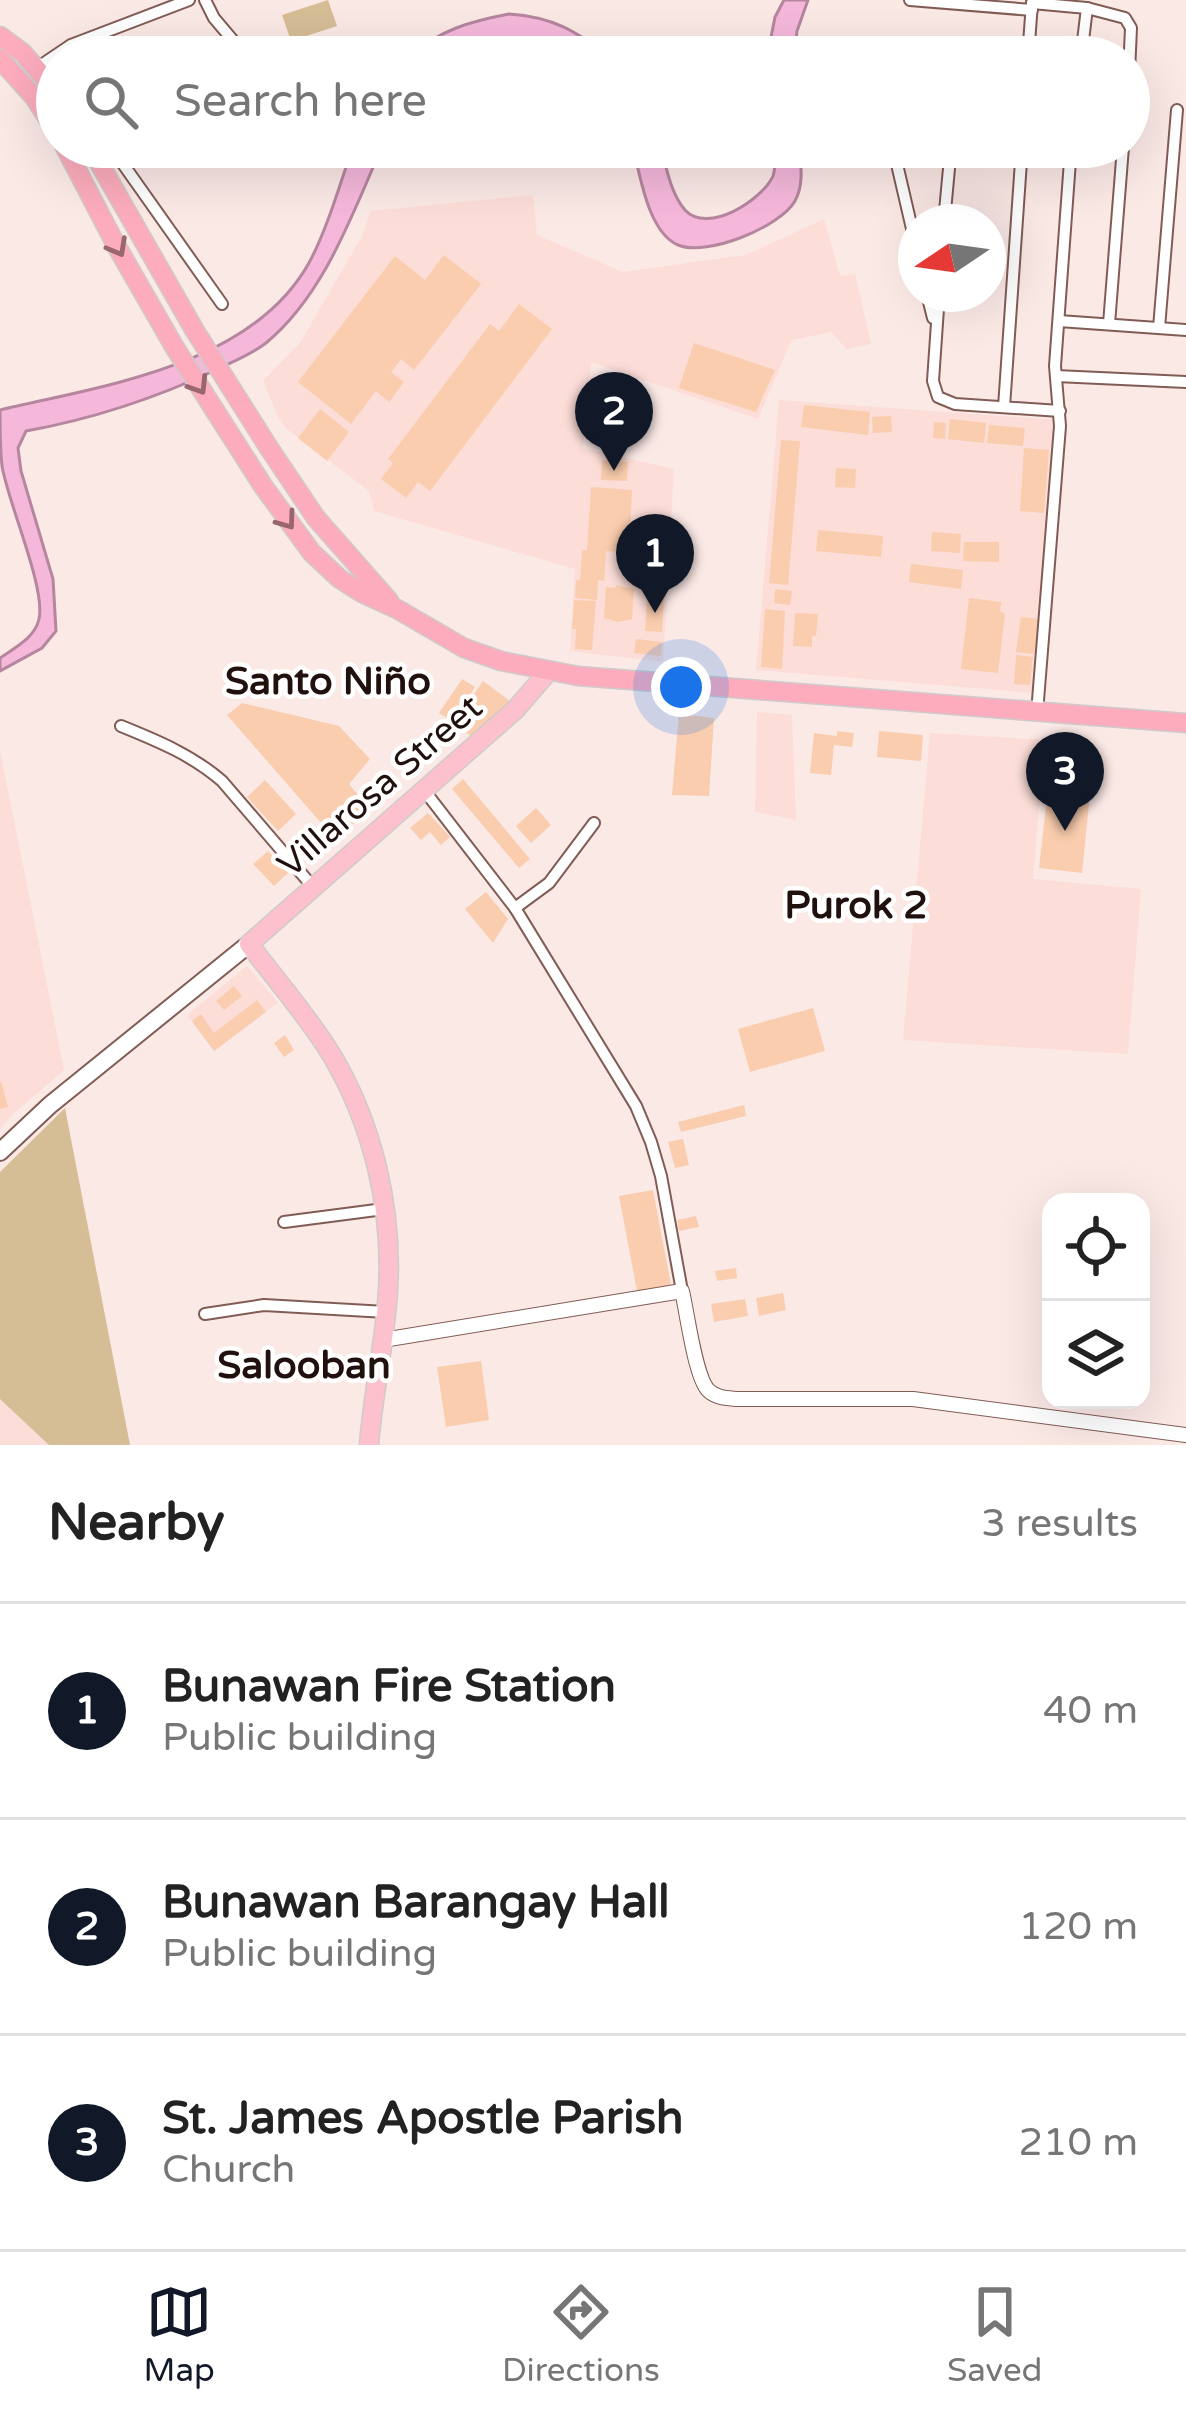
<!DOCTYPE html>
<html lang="en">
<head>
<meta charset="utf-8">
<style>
	:root { --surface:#fff; --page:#f6f6f6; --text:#222; --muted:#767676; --line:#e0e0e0; --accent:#111827 }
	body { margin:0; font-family:"Varela Round",sans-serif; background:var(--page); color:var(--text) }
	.controls { position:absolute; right:36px; bottom:36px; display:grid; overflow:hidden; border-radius:24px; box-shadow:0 12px 48px #0002 }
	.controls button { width:108px; height:108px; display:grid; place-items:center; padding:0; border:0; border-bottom:3px solid var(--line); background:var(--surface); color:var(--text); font:60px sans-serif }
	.compass { position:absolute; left:898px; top:204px; width:108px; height:108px; border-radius:50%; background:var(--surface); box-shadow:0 12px 48px #0002; rotate:257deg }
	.you { position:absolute; left:681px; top:687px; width:42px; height:42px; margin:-30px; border:9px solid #fff; border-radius:50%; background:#1a73e8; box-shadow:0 0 0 18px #1a73e833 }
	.badge { display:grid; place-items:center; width:78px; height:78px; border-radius:50%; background:var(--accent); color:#fff; font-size:39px; font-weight:700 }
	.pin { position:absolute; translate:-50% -99px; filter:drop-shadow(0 3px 6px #0008) }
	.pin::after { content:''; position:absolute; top:63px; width:42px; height:36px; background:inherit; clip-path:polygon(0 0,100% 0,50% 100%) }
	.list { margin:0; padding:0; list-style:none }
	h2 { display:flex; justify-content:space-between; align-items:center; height:156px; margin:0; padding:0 48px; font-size:51px }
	h2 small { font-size:39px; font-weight:400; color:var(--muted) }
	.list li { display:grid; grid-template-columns:78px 1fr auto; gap:36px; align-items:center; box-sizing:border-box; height:216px; padding:0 48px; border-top:3px solid var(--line) }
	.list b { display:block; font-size:45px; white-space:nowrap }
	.list p { margin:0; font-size:39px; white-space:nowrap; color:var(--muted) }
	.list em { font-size:39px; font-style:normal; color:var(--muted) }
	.icon { flex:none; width:66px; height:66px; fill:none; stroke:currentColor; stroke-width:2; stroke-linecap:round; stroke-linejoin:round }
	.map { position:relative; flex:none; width:1186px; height:1445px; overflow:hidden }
	.search { position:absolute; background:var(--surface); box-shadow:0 12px 48px #0002; left:36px; right:36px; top:36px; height:132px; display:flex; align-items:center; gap:30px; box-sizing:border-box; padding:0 42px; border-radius:66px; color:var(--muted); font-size:45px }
	.sheet { height:804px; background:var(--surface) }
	nav { display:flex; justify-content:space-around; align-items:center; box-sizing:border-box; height:168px; border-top:3px solid var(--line); background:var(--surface); font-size:33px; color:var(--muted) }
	nav a { display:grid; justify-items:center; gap:6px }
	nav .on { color:var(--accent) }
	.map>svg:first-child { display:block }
	.built { fill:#fcddd7 }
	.green { fill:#d5bd96 }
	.water { fill:#f5b8db; stroke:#b5869e; stroke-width:3 }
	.building { fill:#facdae }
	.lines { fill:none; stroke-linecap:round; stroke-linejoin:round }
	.minor-casing { stroke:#815c55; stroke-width:14 }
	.tertiary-casing { stroke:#815c55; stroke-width:16 }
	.secondary-casing { stroke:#815c55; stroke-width:20 }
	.primary-casing { stroke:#cecbca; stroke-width:21 }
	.trunk-casing { stroke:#cecbca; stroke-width:21 }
	.minor { stroke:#fff; stroke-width:10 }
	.tertiary { stroke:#fff; stroke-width:14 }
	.secondary { stroke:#fff; stroke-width:16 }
	.primary { stroke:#fdc1cd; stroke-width:18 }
	.trunk { stroke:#fcacbc; stroke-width:18 }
	.oneway { stroke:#99666e }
	.labels { text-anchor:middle; stroke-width:9; stroke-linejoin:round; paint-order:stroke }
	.street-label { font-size:36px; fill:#20110f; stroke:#fff }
	.neighbourhood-label { font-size:39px; font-weight:bold; fill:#20110f; stroke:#fff }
</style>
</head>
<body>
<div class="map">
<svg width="1186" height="1445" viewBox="0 0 1186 1445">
	<rect width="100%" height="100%" fill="#fbe9e6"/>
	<g class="built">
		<polygon points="533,195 537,235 623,272 746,255 824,219 840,276 855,274 871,344 846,349 832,332 791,340 758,419 591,362 583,448 674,469 663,662 570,651 575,569 374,511 369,491 287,429 278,416 263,381 300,343 361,238 371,211"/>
		<polygon points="779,400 1056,420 1035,693 756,670"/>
		<polygon points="757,712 792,715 796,820 755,812"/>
		<polygon points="930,733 1045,740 1033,879 1141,889 1128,1054 903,1040"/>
		<polygon points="0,751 64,1070 12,1115 0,1129"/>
		<polygon points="247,966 278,1003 214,1051 187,1015"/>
		<polygon points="0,1399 49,1445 0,1445"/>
	</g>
	<g class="green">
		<polygon points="328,0 337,26 291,41 282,15"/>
		<polygon points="65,1108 130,1445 49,1445 0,1399 0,1172"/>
	</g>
	<g class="water">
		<polygon points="784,0 808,0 797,31 794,57 767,57 775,17"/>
		<path d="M509,14C554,17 575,31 611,57H561L548,49L525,42L498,39L466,47L450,57H410C438,30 472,21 509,14Z"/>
		<path d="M353,147H382C352,214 325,294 266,343C252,354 234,361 218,369C156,398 93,419 26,431L18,448L21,471L53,579L56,631L42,648L0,671V658C14,648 35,638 39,619C46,588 8,503 2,466C0,448 0,428 0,410C105,385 253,366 310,261C328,227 340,183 353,147Z"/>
		<path d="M633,147H661C666,167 671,194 685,210C708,235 762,200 773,176C776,168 775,155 775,147H799C801,165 804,185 795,201C780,227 707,257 678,245C648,232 640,175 633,147Z"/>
	</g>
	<g class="building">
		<polygon points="444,255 481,284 414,370 401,359 391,372 404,382 389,402 376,391 351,424 298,382 395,256 425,280"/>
		<polygon points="519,304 552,329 430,491 418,482 406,498 381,479 393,463 388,459 490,324 499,331"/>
		<polygon points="694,343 775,370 756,412 679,388"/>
		<polygon points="804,405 870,412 868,435 801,427"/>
		<polygon points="320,409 349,432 327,461 298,438"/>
		<polygon points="891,416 892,432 873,433 872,417"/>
		<polygon points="950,419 986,423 984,443 948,439"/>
		<polygon points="934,422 946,423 945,439 933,438"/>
		<polygon points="989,425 1025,428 1023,446 987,443"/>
		<polygon points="781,440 800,441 788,585 769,583"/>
		<polygon points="1024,448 1049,450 1044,513 1020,511"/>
		<polygon points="602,460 628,462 627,481 601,480"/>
		<polygon points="836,468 856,469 855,488 835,487"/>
		<polygon points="591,487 632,490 629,553 606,551 604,581 598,580 597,600 575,598 576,580 580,580 582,550 587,550"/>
		<polygon points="818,530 883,536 881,557 816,551"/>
		<polygon points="932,532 961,534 960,553 931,551"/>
		<polygon points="964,542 999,542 999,562 963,561"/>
		<polygon points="646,544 666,545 664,587 644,586"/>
		<polygon points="911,564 963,570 961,589 909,582"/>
		<polygon points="616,585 634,589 632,619 618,622 604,618 606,587 615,588"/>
		<polygon points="775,589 792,591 790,605 774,603"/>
		<polygon points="647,595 664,596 662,632 645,631"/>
		<polygon points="969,598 1001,602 1000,611 1005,614 998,673 961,669"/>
		<polygon points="574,600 596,601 592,650 575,649 576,629 572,629"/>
		<polygon points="765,609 785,611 782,669 761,667"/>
		<polygon points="795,613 818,614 816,636 812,636 812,647 793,646"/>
		<polygon points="1021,617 1039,619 1034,654 1016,652"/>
		<polygon points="636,639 662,642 661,656 634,653"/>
		<polygon points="1016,655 1033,657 1030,685 1014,684"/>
		<polygon points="462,679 475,687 453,722 439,713"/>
		<polygon points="483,681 510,701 473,738 454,723"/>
		<polygon points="242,703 339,726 370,759 349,784 370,810 335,839 227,715"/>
		<polygon points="679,714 714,718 709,796 672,795"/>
		<polygon points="837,731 854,733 852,747 834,745 831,775 810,773 814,733 837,736"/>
		<polygon points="879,731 923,735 921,761 877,757"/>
		<polygon points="463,779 530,859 519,868 452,789"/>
		<polygon points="265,780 296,814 278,831 247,797"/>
		<polygon points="1048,789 1090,794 1082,873 1039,868"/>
		<polygon points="536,808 551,825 531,843 516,826"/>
		<polygon points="428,813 450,837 441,845 430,832 421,840 410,828"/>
		<polygon points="268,851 288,873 274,886 253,864"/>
		<polygon points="486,892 508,919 493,943 465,909"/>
		<polygon points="234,986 242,996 224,1010 216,1001"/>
		<polygon points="257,1000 266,1012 214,1051 192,1021 201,1014 214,1033"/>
		<polygon points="813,1008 825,1051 750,1072 738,1029"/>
		<polygon points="285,1035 294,1050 284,1057 274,1043"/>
		<polygon points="1,1081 8,1107 0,1109 0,1082"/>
		<polygon points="744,1105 746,1116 681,1132 678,1122"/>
		<polygon points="683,1139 689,1165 675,1168 668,1142"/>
		<polygon points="653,1190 671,1285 637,1291 619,1196"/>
		<polygon points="696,1216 699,1227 679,1231 677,1220"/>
		<polygon points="736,1268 737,1278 717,1281 715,1271"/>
		<polygon points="783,1293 786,1310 759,1316 756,1298"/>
		<polygon points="745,1299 748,1316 714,1322 711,1304"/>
		<polygon points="481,1361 489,1420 446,1427 437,1367"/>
	</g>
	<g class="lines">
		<g class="minor-casing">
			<g id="minor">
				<polyline points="205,0 214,18 247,57"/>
				<polyline points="910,0 1032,10"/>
				<polyline points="1032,3 1087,8 1125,18 1131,28 1129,72"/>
				<polyline points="1028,57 1032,3"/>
				<polyline points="1081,57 1087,8"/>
				<polyline points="34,70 71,45 189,0"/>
				<polyline points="111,147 222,304"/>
				<polyline points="893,147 916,246"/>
				<polyline points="944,222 951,147"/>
				<polyline points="927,294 933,318"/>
				<polyline points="939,294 933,381 938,397 955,404 1060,411"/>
				<polyline points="1059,321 1186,330"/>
				<polyline points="1109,324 1123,147"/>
				<polyline points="1159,328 1177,110"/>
				<polyline points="1056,376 1186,382"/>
				<polyline points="1004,407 1022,147"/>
				<polyline points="1037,713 1060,426 1055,366 1071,147"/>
				<path d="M121,726C158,741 192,755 222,781L313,887"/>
				<polyline points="424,790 515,908 636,1106 651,1142 661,1176 682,1291"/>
				<polyline points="515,908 549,883 594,823"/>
				<polyline points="284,1222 384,1209"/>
				<polyline points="205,1314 264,1305 386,1312"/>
			</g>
		</g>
		<g class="tertiary-casing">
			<path id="tertiary" d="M383,1340L682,1291C687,1312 695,1376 708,1390C716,1398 726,1398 737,1399H913L1186,1435"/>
		</g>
		<g class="secondary-casing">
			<polyline id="secondary" points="0,1152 50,1105 249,944"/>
		</g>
		<g class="primary-casing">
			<path id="primary" d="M369,1445C373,1393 385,1342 388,1291C393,1209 373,1124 331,1054C307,1015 276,980 249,944L515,710L548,672"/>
		</g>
		<g class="trunk-casing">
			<g id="trunk">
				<polyline points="0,36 23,53 57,93"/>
				<polyline points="0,59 34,97 57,132"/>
				<polyline points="65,147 117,247 175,348 263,486 312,553 340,579 362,593 397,609 464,648 501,661 578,676 1186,723"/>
				<polyline points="90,147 195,331 269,448 316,518 389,601"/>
			</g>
		</g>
		<use href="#minor" class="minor"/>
		<use href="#tertiary" class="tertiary"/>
		<use href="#secondary" class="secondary"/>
		<use href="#primary" class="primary"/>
		<use href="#trunk" class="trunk"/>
	</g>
	<defs><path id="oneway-chevron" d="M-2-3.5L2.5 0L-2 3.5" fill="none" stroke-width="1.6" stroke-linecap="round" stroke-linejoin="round" transform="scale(3)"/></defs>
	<g class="oneway">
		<use href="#oneway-chevron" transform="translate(118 248) rotate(61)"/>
		<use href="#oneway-chevron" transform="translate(199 386) rotate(58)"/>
		<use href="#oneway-chevron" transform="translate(287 521) rotate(54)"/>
	</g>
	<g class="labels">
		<g class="street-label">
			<text transform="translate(379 785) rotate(-41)" y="13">Villarosa Street</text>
		</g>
		<g class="neighbourhood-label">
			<text x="328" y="694">Santo Niño</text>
			<text x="856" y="918">Purok 2</text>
			<text x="304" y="1378">Salooban</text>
		</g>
	</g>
</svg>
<div class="controls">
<button><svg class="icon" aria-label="locate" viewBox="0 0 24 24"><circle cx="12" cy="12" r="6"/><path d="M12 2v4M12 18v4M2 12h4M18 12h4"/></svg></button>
<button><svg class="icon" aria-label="layers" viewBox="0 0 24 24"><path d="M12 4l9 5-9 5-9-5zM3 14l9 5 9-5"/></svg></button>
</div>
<svg class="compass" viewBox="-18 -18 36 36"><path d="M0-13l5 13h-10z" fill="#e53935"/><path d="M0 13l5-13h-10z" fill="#767676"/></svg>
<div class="you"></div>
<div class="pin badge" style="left:655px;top:613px">1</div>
<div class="pin badge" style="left:614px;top:471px">2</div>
<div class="pin badge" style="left:1065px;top:831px">3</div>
<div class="search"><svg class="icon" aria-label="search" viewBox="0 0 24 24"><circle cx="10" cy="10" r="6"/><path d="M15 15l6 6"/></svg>Search here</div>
</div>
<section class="sheet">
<h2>Nearby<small>3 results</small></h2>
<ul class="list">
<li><span class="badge">1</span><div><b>Bunawan Fire Station</b><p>Public building</p></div><em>40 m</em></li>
<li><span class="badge">2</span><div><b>Bunawan Barangay Hall</b><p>Public building</p></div><em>120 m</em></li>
<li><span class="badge">3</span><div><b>St. James Apostle Parish</b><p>Church</p></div><em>210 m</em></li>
</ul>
</section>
<nav>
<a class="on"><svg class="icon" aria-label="map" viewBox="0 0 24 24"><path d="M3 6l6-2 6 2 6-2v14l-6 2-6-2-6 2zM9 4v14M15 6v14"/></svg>Map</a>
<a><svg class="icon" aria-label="directions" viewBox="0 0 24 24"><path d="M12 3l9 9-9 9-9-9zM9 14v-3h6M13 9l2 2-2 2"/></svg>Directions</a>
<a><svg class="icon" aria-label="saved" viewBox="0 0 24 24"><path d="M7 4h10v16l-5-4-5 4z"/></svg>Saved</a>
</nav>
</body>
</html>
